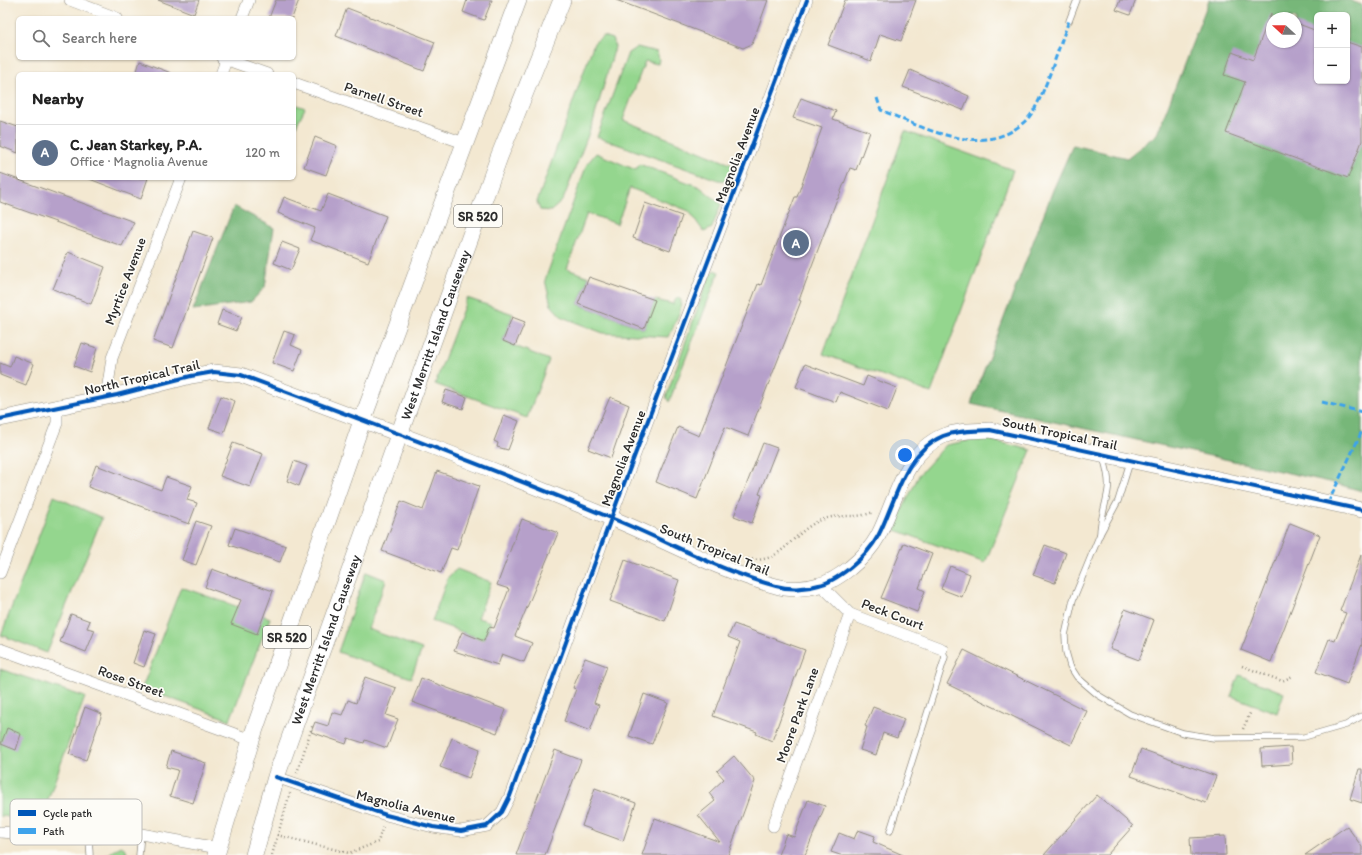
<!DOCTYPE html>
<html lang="en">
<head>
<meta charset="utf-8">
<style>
	:root { --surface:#fff; --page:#f2f2f2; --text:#222; --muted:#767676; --line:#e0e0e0; --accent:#7c3aed }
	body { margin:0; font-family:Itim,sans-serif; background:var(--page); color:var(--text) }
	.controls { position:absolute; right:12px; top:12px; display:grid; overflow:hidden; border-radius:6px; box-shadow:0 1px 3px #0004 }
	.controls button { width:36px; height:36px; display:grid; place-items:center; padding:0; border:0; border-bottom:1px solid var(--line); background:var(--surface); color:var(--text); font:20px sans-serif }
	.compass { position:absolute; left:1266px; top:12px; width:36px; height:36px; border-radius:50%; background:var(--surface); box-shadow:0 1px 3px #0004; rotate:291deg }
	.you { position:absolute; left:905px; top:455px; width:14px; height:14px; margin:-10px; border:3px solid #fff; border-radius:50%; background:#1a73e8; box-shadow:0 0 0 6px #1a73e833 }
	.badge { display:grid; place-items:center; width:26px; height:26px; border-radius:50%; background:var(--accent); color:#fff; font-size:13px; font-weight:700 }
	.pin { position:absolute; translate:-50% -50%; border:2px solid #fff; box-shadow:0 1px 4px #0006 }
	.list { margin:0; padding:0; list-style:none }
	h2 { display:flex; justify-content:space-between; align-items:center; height:52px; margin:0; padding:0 16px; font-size:17px }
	h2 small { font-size:13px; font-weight:400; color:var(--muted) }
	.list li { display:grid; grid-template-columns:26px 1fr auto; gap:12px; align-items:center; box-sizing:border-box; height:56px; padding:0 16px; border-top:1px solid var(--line) }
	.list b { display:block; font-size:15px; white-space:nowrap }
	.list p { margin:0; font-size:13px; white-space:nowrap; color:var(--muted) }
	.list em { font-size:13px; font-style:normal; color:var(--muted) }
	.icon { flex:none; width:22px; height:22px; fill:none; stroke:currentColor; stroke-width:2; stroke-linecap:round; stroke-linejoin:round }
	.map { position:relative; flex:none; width:1362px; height:855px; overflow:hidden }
	.search { position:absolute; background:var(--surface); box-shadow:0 1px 3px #0004; left:16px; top:16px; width:280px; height:44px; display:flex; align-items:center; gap:10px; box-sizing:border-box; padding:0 14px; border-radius:6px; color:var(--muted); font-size:15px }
	.panel { position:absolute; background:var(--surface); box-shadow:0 1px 3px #0004; left:16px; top:72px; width:280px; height:108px; border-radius:6px }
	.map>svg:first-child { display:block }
	.green { fill:#94d68e; stroke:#60805c }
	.forest { fill:#77b779; stroke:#517152; fill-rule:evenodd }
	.building { fill:#b6a0ca }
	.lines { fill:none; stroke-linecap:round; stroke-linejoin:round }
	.lane-casing { stroke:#8f8a7e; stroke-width:7 }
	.street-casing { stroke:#8f8a7e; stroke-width:12 }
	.secondary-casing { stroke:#8f8a7e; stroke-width:16 }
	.primary-casing { stroke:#8f8a7e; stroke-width:18 }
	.path { stroke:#8f8a7e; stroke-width:2.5; stroke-dasharray:1 3; stroke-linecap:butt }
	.lane { stroke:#fff; stroke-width:5.5 }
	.street { stroke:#fff; stroke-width:11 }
	.secondary { stroke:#fff; stroke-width:15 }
	.primary { stroke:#fff; stroke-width:17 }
	.quiet { stroke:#3ea3eb; stroke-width:3; stroke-dasharray:6 3; stroke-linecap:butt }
	.cycleway-casing { stroke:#fdfcf7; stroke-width:6 }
	.cycleway { stroke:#0057b8; stroke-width:4 }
	.labels { text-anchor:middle; stroke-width:3.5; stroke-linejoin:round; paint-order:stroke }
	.shield { fill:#fdfcf7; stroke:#6a6a68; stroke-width:1 }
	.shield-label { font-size:13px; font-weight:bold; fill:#2b2b2b }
	.street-label { font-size:14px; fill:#2b2b2b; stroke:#fdfcf7 }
	.key { fill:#fdfcf7; stroke:#bebdba; stroke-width:1 }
	.key-label { font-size:11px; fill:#2b2b2b }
</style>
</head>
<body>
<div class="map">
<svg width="1362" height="855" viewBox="0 0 1362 855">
	<rect width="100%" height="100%" fill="#fdfcf7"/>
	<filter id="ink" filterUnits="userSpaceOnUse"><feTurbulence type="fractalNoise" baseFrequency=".025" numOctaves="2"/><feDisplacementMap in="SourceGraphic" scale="8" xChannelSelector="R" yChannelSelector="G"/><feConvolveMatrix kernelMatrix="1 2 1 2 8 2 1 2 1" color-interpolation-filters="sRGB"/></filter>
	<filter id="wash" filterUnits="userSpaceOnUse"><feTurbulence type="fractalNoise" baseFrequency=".012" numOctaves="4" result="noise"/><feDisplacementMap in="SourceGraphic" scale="16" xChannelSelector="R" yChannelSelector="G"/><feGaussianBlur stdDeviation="0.9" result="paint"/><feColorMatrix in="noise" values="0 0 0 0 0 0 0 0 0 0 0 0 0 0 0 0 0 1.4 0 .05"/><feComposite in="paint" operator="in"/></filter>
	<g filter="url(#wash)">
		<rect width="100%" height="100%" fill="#f3e8d1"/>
		<g class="green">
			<polygon points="603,36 612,39 615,47 593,122 563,200 551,211 540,210 537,202 594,43"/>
			<polygon points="637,47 657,52 659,59 658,64 645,61 623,120 735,166 729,181 718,180 597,137 628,53"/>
			<polygon points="294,104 305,108 294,130"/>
			<polygon points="905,131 1013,170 931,393 823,354"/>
			<polygon points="596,153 636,170 639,164 700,187 721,204 712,228 704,232 689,211 630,188 617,224 587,213 567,269 589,277 578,304 644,329 655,300 673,304 677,297 681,300 680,311 669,337 603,333 562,317 551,305 545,280 587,164"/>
			<polygon points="714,270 719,272 669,402 666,397 709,276"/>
			<polygon points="467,298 513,314 503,341 549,360 527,418 435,384"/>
			<polygon points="982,438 1031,450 985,563 893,529 919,475 946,445"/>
			<polygon points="54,496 102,518 47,653 1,635"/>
			<polygon points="457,569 491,582 478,618 491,622 484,640 432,621 448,577"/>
			<polygon points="366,572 386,580 368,629 422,649 411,678 338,652"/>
			<polygon points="181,587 270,618 230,720 142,688"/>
			<polygon points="0,669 85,697 42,816 0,816"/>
			<polygon points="1239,675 1284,693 1277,713 1231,696"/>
			<polygon points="121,846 126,849 127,855 106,855"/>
		</g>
		<g class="forest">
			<path d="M1209,0H1349L1362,5V491L1330,482L971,404L1053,190L1073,145L1127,158L1157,134ZM1317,15H1347V81H1317ZM1272,18H1296V42H1272Z"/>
			<polygon points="234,206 274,228 265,287 251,302 193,310"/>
		</g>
		<g id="blocks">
			<g class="building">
				<polygon points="158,0 199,0 194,14"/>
				<polygon points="276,0 299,0 292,18 269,18"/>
				<polygon points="467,0 492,0 484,20 463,12"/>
				<polygon points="616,0 768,0 752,44 743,48"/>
				<polygon points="845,0 916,0 901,41 880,34 871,61 828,45"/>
				<polygon points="1120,0 1136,0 1130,15 1116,10"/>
				<polygon points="347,8 435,42 424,71 336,36"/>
				<polygon points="1271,13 1272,42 1296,42 1296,23 1317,31 1317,81 1347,81 1347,42 1362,47 1362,141 1348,178 1226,133 1245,82 1224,75 1232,52 1253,60"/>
				<polygon points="140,61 171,73 171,74 136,74"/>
				<polygon points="910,70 969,96 963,110 903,87"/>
				<polygon points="801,98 836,111 833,119 870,132 856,170 850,168 838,199 837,199 799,300 801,301 748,436 725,427 697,499 656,482 678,427 699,436 758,284 761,285 795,197 797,197 822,128 793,118"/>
				<polygon points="0,121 18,127 18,153 0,146"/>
				<polygon points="315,137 337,146 326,175 304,167"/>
				<polygon points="0,173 134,222 122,246 0,202"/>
				<polygon points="87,178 148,178 141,199"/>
				<polygon points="328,194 386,216 368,262 310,240 315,228 278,213 284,197 321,211"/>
				<polygon points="645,203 682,216 670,251 633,238"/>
				<polygon points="193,231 213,238 173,348 153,341"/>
				<polygon points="282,242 300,249 291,270 274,263"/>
				<polygon points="68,252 105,267 91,304 53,289"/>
				<polygon points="589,277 655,300 644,329 578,304"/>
				<polygon points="222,310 242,317 236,331 217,324"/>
				<polygon points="512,317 525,322 515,346 503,341"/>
				<polygon points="284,331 295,335 291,345 302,350 294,371 272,363"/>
				<polygon points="82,343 97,348 90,372 74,366"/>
				<polygon points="14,356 34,364 26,385 0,375 0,363 10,367"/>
				<polygon points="805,364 863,386 867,376 897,388 888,411 840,392 836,402 796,387"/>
				<polygon points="446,390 467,397 463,409 442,402"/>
				<polygon points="221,396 235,401 224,433 209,428"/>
				<polygon points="610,397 629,405 611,458 588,449"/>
				<polygon points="504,415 519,421 508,450 497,447 498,443 494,441"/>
				<polygon points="233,443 263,454 250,487 220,476"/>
				<polygon points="763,443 777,448 759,494 762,495 752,523 734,516"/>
				<polygon points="294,461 307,466 299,486 287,481"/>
				<polygon points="96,465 161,490 166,477 192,486 187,500 197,503 189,524 88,487"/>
				<polygon points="437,471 479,486 457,550 451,548 441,573 382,551 401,501 423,510"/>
				<polygon points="522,519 558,533 515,636 532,643 524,662 502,654 498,665 454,651 462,632 484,641 489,627 494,628 509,589 497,585"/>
				<polygon points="196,521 211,526 196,565 182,560"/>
				<polygon points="1290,523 1320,535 1271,662 1241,650"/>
				<polygon points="235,528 286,546 280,562 229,545"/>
				<polygon points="904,543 932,554 919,588 925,591 917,612 881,598"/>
				<polygon points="1045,545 1066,553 1055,583 1033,575"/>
				<polygon points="1361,555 1362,644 1347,684 1316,672 1329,639 1335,641 1346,613 1340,611"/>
				<polygon points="625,560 679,580 665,621 610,601"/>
				<polygon points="950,566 970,574 962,597 941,589"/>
				<polygon points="212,569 273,591 257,634 231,624 241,600 205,587"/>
				<polygon points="1125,609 1154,620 1139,660 1110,649"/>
				<polygon points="71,614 90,621 87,628 95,630 86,652 60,642"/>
				<polygon points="734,624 805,650 772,741 756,734 757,732 713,716 740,642 728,637"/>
				<polygon points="144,630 156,634 144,667 133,663"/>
				<polygon points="964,650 1087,711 1071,745 947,684"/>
				<polygon points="585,658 607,666 594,703 599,705 590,731 564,721 576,689 573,688"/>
				<polygon points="365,677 396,688 386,715 398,719 387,748 365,740 364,743 348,738 346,744 311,732 315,722 328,726 332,712 342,715 348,700 356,703"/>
				<polygon points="421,678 506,710 497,733 412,702"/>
				<polygon points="644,694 668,703 652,744 629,736"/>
				<polygon points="85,707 102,714 86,760 69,754"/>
				<polygon points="873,707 904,719 897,738 883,733 876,755 860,750 867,727 865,726"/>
				<polygon points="7,728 21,734 16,750 1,744"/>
				<polygon points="452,738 480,749 469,778 440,767"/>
				<polygon points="1291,747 1292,764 1262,766 1261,749"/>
				<polygon points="1141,749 1216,776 1206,803 1131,776"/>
				<polygon points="555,750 581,760 545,855 516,855"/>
				<polygon points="171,751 206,763 193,803 170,796 178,770 166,767"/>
				<polygon points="734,756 755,781 728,855 642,855 655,818 720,842 698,815 715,801 709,793 724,779 717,771"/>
				<polygon points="1359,769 1362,769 1362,803 1350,799"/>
				<polygon points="595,788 636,803 623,841 582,826"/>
				<polygon points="1097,795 1133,826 1107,855 1044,855"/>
				<polygon points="808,800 825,806 805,855 778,855 786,834 794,837"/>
				<polygon points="1347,826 1362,847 1362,855 1305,855"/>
				<polygon points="858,830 875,836 873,842 903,855 840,855 831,852 839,833 854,839"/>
				<polygon points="1225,836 1226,855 1191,855 1190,838"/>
			</g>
		</g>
	</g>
	<g filter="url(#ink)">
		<use href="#blocks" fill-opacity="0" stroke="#8f8a7e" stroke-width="1"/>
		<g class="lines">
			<g class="lane-casing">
				<g id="lane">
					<polyline points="1069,21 1077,0"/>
					<polyline points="1130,462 1118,501 1100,534 1073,600 1065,635 1066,652 1070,666 1077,677 1098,695 1130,714 1183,733 1214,738 1304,737 1346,725 1362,716"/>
					<path d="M1100,534C1100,519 1106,505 1108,490C1110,479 1106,467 1103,456"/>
					<polyline points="890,831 945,657 942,649"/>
					<polyline points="89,838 90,855"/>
					<polyline points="139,855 141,834"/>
				</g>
			</g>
			<g class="street-casing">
				<g id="street">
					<polyline points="70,0 117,18"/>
					<polyline points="242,18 249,0"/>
					<polyline points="222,58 267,74"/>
					<polyline points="221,74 227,58"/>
					<polyline points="294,83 464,143"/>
					<polyline points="106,398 112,358 181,178"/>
					<polyline points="0,573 57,423 57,409"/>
					<polyline points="821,585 850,614 942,649"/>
					<polyline points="0,649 251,740"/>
					<polyline points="276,777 386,815 433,827 461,831 487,826 502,812 510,796 617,502 807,0"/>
					<polyline points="773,826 850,614"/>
					<polyline points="0,832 89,838 141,834 218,848"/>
				</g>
			</g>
			<g class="secondary-casing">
				<path id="secondary" d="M0,419L117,395L191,376L214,372L241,375C365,421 489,467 611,518C666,540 719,571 776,586C789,590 806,589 819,585C830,583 841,575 850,568C861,559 871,549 878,536C896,502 903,453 943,436C958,430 975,431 990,430L1362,510"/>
			</g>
			<g class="primary-casing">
				<g id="primary">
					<polyline points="216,855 251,740 362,421 518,0"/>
					<path id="s1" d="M254,855L276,777L499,157L562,0"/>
				</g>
			</g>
			<g class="path">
				<path d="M744,558C778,567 788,539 813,524C837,510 852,521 873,512"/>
				<polyline points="1242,666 1282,681 1293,676"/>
				<polyline points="1243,729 1251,711"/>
				<polyline points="297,773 313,724"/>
				<polyline points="277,835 349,853 378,842 383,826"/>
				<polyline points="272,855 290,793"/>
			</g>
			<use href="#lane" class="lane"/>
			<use href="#street" class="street"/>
			<use href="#secondary" class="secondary"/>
			<use href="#primary" class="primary"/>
			<g class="quiet">
				<path d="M877,98L881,110C925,129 989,162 1029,117C1044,99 1059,45 1069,21"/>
				<polyline points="1322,402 1362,412"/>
				<polyline points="1328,503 1362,431"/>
			</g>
			<g class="cycleway-casing">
				<g id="cycleway">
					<path d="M0,419L117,395L191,376L214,372L241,375C365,421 489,467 611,518C666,540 719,571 776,586C789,590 806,589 819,585C830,583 841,575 850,568C861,559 871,549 878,536C896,502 903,453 943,436C958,430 975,431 990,430L1362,510"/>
					<polyline points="276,777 386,815 433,827 461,831 487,826 502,812 510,796 617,502 807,0"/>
				</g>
			</g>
			<use href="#cycleway" class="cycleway"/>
		</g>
	</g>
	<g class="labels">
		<g class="shield">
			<rect x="454" y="205" width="48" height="22" rx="3"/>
			<rect x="263" y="626" width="48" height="22" rx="3"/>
		</g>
		<g class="shield-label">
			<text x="478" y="221">SR 520</text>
			<text x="287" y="642">SR 520</text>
		</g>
		<g class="street-label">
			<text transform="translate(384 99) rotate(19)" y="5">Parnell Street</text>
			<text transform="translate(737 155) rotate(-69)" y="5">Magnolia Avenue</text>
			<text transform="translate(125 281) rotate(-69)" y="5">Myrtice Avenue</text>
			<text dy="5" stroke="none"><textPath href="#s1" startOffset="551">West Merritt Island Causeway</textPath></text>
			<text transform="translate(142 377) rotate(-13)" y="5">North Tropical Trail</text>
			<text transform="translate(1060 433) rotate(12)" y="5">South Tropical Trail</text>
			<text transform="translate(623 458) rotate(-69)" y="5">Magnolia Avenue</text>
			<text transform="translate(715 549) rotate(22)" y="5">South Tropical Trail</text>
			<text transform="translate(893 614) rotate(21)" y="5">Peck Court</text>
			<text dy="5" stroke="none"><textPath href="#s1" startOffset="227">West Merritt Island Causeway</textPath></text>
			<text transform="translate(131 681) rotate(20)" y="5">Rose Street</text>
			<text transform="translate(797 715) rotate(-70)" y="5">Moore Park Lane</text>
			<text transform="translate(406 806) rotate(14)" y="5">Magnolia Avenue</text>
		</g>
	</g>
	<rect x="10" y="799" width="132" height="46" rx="6" class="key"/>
	<rect x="18" y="810" width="18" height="6" fill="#0057b8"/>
	<rect x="18" y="828" width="18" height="6" fill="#3ea3eb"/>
	<g class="key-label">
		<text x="43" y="817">Cycle path</text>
		<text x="43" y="835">Path</text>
	</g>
</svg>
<div class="controls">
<button>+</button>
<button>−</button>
</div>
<svg class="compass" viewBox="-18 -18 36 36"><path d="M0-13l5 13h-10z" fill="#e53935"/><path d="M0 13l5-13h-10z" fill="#767676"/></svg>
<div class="you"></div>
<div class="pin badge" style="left:796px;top:243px;background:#5c6f8a">A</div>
<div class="search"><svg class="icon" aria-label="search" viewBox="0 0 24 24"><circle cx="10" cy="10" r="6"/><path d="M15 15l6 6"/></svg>Search here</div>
<section class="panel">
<h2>Nearby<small></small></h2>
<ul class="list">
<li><span class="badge" style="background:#5c6f8a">A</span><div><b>C. Jean Starkey, P.A.</b><p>Office · Magnolia Avenue</p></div><em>120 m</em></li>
</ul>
</section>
</div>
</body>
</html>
